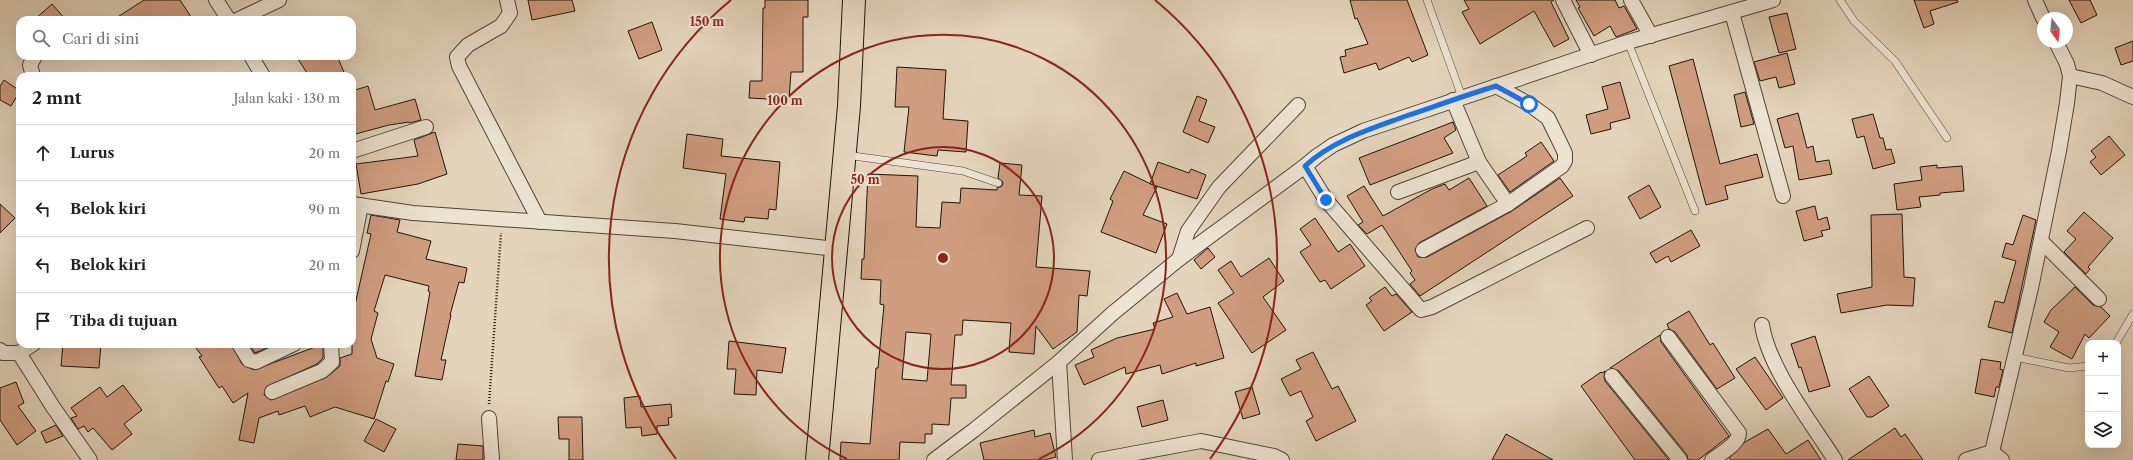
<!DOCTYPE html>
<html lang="id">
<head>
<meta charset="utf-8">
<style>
	:root { --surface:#fff; --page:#f2f2f2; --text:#202124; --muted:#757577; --line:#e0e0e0 }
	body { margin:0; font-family:"Libre Caslon Text",serif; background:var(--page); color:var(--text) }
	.controls { position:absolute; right:12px; bottom:12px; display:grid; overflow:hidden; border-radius:8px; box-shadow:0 4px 16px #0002 }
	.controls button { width:36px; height:36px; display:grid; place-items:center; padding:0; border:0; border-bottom:1px solid var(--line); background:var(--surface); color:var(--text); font:20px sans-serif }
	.compass { position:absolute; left:2037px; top:12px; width:36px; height:36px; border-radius:50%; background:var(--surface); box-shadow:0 4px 16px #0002; rotate:165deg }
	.stop { position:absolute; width:12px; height:12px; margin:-9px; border:3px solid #1a73e8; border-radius:50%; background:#fff }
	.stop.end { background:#1a73e8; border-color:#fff; box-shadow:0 1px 4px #0008 }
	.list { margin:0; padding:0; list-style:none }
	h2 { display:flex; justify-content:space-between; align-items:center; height:52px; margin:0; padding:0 16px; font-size:17px }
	h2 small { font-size:13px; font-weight:400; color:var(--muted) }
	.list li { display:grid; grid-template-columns:26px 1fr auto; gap:12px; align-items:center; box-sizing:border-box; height:56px; padding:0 16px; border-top:1px solid var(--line) }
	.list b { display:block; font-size:15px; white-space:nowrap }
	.list em { font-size:13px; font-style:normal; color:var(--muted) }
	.icon { flex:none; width:22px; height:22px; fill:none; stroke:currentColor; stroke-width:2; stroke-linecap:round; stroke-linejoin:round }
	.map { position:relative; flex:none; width:2133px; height:460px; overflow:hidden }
	.search { position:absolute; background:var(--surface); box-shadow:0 4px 16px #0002; left:16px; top:16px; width:340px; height:44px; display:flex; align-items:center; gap:10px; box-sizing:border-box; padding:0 14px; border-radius:12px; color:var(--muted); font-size:15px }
	.panel { position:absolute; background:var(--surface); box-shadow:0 4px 16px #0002; left:16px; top:72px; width:340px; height:276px; border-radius:12px }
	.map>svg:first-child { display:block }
	.building { fill:#d19d7f; stroke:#1f150e; fill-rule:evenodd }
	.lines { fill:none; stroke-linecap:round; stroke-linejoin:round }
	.lane-casing { stroke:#504539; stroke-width:8 }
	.street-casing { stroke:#504539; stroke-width:16 }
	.highway-casing { stroke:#1f150e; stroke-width:24 }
	.path { stroke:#1f150e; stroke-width:2.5; stroke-dasharray:1 2; stroke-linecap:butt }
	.lane { stroke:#ede3d3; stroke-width:7 }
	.street { stroke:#ede3d3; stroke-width:14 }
	.highway { stroke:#e3d4bb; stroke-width:22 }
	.route { stroke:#1a73e8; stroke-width:5 }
	.ring { fill:none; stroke:#8f2418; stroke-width:2 }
	.centre { fill:#8f2418; stroke:#ede3d3; stroke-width:2 }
	.ring-label { font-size:12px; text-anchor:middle; font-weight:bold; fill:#8f2418; stroke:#ede3d3; stroke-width:4; stroke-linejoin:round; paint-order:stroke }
</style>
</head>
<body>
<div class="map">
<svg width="2133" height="460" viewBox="0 0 2133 460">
	<rect width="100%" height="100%" fill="#e3d4bb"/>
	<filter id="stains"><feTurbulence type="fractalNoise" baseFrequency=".005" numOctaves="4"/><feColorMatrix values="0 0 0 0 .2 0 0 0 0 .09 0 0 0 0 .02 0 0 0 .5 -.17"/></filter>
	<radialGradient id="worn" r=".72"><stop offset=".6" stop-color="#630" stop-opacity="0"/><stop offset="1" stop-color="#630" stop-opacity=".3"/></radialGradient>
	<g class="building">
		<polygon points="144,0 180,0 193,20 113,20"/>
		<polygon points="528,0 572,0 575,11 532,20"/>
		<polygon points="765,0 808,0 808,17 803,17 803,72 791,72 789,100 749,98 750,81 762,81 763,8 765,8"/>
		<polygon points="1350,0 1407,0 1428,55 1412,62 1409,57 1379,70 1376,63 1344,73 1340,57 1346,56 1345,50 1368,44 1357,18 1355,19"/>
		<polygon points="1464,0 1554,0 1551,2 1569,39 1554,47 1534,11 1480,44 1462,12 1469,9"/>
		<polygon points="1576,0 1615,0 1619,8 1624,6 1637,29 1616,37 1610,26 1594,36 1578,8 1580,7"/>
		<polygon points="1914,0 1957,0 1958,2 1930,11 1934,24 1924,28"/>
		<polygon points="2069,0 2090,0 2097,15 2081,23"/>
		<polygon points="52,4 66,20 34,20"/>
		<polygon points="1787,13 1796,49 1779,53 1769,17"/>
		<polygon points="652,22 662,50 639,59 628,31"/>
		<polygon points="2133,41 2133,61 2121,65 2115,48"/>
		<polygon points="1787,53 1795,84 1779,88 1776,77 1760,81 1754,62"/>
		<polygon points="296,56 337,56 344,72 335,76 309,76"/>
		<polygon points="1693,59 1720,164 1757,154 1763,177 1725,186 1728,199 1706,205 1669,66"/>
		<polygon points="897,67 946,70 943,119 968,121 966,152 938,150 937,156 904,152 909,107 895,107"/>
		<polygon points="4,80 20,91 11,106 0,100 0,86"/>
		<polygon points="1620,82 1630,118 1610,123 1611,129 1591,134 1586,115 1608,109 1602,87"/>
		<polygon points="368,86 375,110 415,99 421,120 409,123 409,122 389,125 352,135 352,91"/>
		<polygon points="1745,92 1754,124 1741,127 1734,95"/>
		<polygon points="1197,96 1207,100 1199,121 1215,127 1208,143 1183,132"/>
		<polygon points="1798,113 1807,148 1813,146 1816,162 1829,160 1832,174 1799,180 1793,146 1785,148 1777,119"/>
		<polygon points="1873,114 1880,138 1883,138 1886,150 1891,149 1895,163 1873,169 1864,136 1857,138 1852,119"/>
		<polygon points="1453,122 1456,130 1444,138 1453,153 1370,185 1359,158"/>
		<polygon points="435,132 447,174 418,184 361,194 356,164 418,156 414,140"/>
		<polygon points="687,134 723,139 721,156 780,162 776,210 769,209 768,219 745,217 744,222 720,219 726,174 683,168"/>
		<polygon points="2109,136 2125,155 2101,175 2090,162 2096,157 2091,151"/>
		<polygon points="1541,142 1554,161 1510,192 1498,175 1527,156 1525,153"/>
		<polygon points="1158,162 1189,173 1191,169 1206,175 1197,199 1150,184"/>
		<path d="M1000,163L1022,165L1019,195L1042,196L1036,267L1090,271L1087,296L1079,295L1077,332L1053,349L1036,326L1034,354L1009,352L1011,323L963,320L962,335H955L951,385H966V398H951L949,425L932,424V434H925V443L900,442L899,460H840L841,442L870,444L876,368H878L884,305L880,304L881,280L861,279L862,259H864L868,174L918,176L916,227L940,228L942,202L960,203L961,188L997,190V188L1002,186L1003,182L998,178ZM906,332L931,334L927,381L902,379Z"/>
		<polygon points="1937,165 1937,168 1962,166 1964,191 1940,193 1940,195 1919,197 1921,207 1897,210 1894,184 1922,180 1920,167"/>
		<polygon points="1124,171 1157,187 1143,215 1167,224 1156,253 1101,232 1113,201 1110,199"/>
		<polygon points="1469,178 1487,206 1419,243 1415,250 1418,257 1427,257 1512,211 1560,178 1573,196 1420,296 1410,284 1415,280 1410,273 1412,271 1382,225 1367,234 1358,225 1363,222 1347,196 1364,186 1383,216 1432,189 1445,184 1449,190"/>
		<polygon points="1649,185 1661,207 1640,219 1628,197"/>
		<polygon points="0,204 15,218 0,233"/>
		<polygon points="1815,206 1818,220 1827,217 1830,229 1821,231 1823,236 1804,241 1796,211"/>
		<polygon points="2084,212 2113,238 2088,267 2090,269 2086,274 2064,252 2076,239 2067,231"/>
		<polygon points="1902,214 1904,277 1915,278 1913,306 1887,305 1841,313 1837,294 1872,287 1871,215"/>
		<polygon points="371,215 400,220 397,232 431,241 426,259 467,268 464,283 459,282 450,315 451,315 441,360 446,360 442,380 415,376 430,292 428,291 429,286 385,275 374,311 378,313 371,339 377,358 394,364 388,382 386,381 374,419 335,407 310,417 305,406 279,415 278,411 259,418 254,443 239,440 248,393 233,403 222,386 219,388 199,357 202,356 193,344 231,344 242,364 254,370 323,344 323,358 317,364 266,387 264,395 271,400 327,377 340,366 340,358 352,354 352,318 371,234 367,233"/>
		<polygon points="2023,215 2036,220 2012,333 1988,327 1995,301 2004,303 2016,261 2002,257 2006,243 2013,245"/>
		<polygon points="1315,218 1338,252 1350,244 1365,266 1331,289 1325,280 1320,282 1300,252 1311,245 1300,229"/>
		<polygon points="1691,230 1700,246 1671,262 1668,256 1656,263 1650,253"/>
		<polygon points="1208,248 1215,257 1201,269 1194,260"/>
		<polygon points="1269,258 1284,281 1263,297 1286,330 1252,353 1218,303 1234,293 1218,270 1231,261 1241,277"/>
		<polygon points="1385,287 1392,296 1396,294 1412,312 1384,331 1366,305 1372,301 1369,298"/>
		<polygon points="2075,287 2093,305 2101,307 2110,316 2089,338 2085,334 2072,359 2050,347 2059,332 2044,322 2051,310"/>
		<polygon points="1177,293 1187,314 1210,307 1224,358 1196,366 1196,363 1162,374 1160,365 1126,374 1125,367 1084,385 1075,365 1094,357 1091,350 1117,338 1155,329 1153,323 1173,317 1164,299"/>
		<polygon points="1689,311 1710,345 1713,343 1735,378 1717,389 1675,332 1669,329 1667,324"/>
		<polygon points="1660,335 1661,342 1729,436 1698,460 1688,460 1687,455 1619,371 1610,368"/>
		<polygon points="1815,336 1830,386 1809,392 1801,367 1799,368 1791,344"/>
		<polygon points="729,341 786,348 782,373 757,370 756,395 734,394 736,369 727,369"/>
		<polygon points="63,344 101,344 99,368 61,366"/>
		<polygon points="249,344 270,344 271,346 255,353"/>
		<polygon points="1313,352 1332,389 1338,386 1356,421 1316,441 1306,421 1313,417 1301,391 1290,396 1281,379 1301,369 1296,360"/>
		<polygon points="1755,357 1783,398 1766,410 1736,369"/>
		<polygon points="1981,359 2001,362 2000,369 2003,370 1999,387 1996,387 1994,397 1975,393"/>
		<polygon points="1605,371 1604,377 1605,381 1669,460 1635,460 1591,400 1581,386 1601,372 1602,373"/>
		<polygon points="1869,376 1889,406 1872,417 1867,417 1849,389"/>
		<polygon points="16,382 24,403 18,406 36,431 17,445 0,420 0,388"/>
		<polygon points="123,385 142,410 124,424 132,434 112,450 93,428 88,432 84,426 78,429 71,418 77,416 71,408 100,387 107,397"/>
		<polygon points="1252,387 1260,414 1243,419 1235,392"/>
		<polygon points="640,396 641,407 671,404 672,417 668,418 669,425 657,426 657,434 642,436 641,427 626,428 624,398"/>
		<polygon points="1163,400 1168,420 1142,427 1137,407"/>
		<polygon points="558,417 582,417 583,460 569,460 569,439 559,439"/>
		<polygon points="376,419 396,429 384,452 364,441"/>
		<polygon points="56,425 63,436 46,443 41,432"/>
		<polygon points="1895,428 1901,437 1905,434 1923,460 1848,460"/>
		<polygon points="1768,429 1786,454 1808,440 1821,460 1731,460 1729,458 1745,442"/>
		<polygon points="1034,430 1035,437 1050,433 1056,457 1044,460 984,460 980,443"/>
		<polygon points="1506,434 1553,460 1492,460"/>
		<polygon points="458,444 483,446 483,460 456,460"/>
	</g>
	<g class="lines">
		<g class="lane-casing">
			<g id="lane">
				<polyline points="1427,0 1462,97"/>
				<polyline points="1840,0 1854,21 1895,61 1947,138"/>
				<polyline points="1628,42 1695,211"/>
				<polyline points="846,155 963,171 998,183"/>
				<polyline points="2116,343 2133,314"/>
				<polyline points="2015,357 2069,368 2088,366"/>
			</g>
		</g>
		<g class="street-casing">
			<g id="street">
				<polyline points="216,0 229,20"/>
				<polyline points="507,0 510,13 501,26 468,45 457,57 459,66 540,222"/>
				<polyline points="1563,0 1591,55"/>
				<polyline points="1631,0 1651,36"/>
				<polyline points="2035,0 2043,18"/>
				<polyline points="1732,13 1783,196"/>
				<polyline points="237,20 279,0"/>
				<polyline points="251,56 263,76"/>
				<polyline points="33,76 30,65 35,56"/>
				<polyline points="2070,76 2102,83 2133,97"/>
				<polyline points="1453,100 1479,162 1508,204"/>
				<polyline points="352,151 426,127"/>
				<polyline points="1305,166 1326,200 1421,310 1432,307 1587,228"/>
				<polyline points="1398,192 1479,162"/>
				<polyline points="352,204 413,213 675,231 836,249"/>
				<polyline points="2041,241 2099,299"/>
				<polyline points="1423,250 1508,204 1562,166 1565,161 1565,153 1548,118 1529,104 1496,86"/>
				<polyline points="352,251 361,205"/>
				<polyline points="1179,259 1188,231 1219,187 1298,105"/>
				<path d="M1762,325C1769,369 1811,422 1835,460"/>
				<path d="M1668,337L1739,433C1739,444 1721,453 1712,460"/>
				<polyline points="239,344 249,360 256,362 294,344"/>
				<polyline points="0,350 3,353 19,353 33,344"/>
				<polyline points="19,353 53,407 90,460"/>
				<polyline points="1059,362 1065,460"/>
				<polyline points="1612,376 1680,460"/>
				<polyline points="272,392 322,371 332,362 331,344"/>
				<polyline points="489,418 492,460"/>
				<polyline points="1992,452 2031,288 2059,151 2067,103 2070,76 2067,64 2056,42"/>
				<polyline points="934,460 974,430 1059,362 1113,313 1179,259 1305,166 1317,156 1333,145 1363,131 1628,42 1773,0"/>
				<polyline points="1099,460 1201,441 1274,456 1282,460"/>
				<polyline points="1966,460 1992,452 2002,460"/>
			</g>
		</g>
		<g class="highway-casing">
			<polyline id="highway" points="817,460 849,106 854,0"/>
		</g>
		<polyline class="path" points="489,404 501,233"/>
		<use href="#lane" class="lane"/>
		<use href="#street" class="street"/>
		<use href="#highway" class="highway"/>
	</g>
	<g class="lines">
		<path class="route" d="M1326,200L1305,166C1333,140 1371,129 1406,116C1436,106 1466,95 1496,86L1529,104"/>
	</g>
	<g class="ring">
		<circle cx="943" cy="258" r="111"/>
		<path d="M847 459A223 223 0 1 1 1039 459"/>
		<path d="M676 459A334 334 0 0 1 731 0M1155 0A334 334 0 0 1 1210 459"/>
	</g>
	<circle cx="943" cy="258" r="6" class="centre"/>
	<g class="ring-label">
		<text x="707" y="26">150 m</text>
		<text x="785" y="105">100 m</text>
		<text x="865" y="184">50 m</text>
	</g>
	<rect width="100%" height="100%" filter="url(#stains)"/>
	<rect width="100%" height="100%" fill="url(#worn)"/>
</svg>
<div class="controls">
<button>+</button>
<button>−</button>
<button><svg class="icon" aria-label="layers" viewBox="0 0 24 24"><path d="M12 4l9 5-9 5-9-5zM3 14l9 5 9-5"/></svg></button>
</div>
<svg class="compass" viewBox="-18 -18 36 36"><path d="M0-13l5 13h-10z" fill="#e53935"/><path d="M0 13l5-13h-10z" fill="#757577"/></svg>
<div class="stop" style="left:1529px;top:104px"></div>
<div class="stop end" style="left:1326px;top:200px"></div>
<div class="search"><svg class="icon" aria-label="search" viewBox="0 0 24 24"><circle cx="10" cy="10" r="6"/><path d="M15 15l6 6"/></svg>Cari di sini</div>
<section class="panel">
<h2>2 mnt<small>Jalan kaki · 130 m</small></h2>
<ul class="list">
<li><svg class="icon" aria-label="ahead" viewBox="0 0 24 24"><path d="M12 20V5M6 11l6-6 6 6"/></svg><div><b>Lurus</b></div><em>20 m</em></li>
<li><svg class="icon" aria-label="left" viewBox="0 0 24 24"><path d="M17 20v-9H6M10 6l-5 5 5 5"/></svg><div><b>Belok kiri</b></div><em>90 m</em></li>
<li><svg class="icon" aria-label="left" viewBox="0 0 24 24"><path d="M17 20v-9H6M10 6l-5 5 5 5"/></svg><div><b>Belok kiri</b></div><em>20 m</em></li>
<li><svg class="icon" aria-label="arrive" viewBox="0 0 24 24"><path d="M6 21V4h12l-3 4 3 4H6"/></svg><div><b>Tiba di tujuan</b></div></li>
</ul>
</section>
</div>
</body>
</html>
